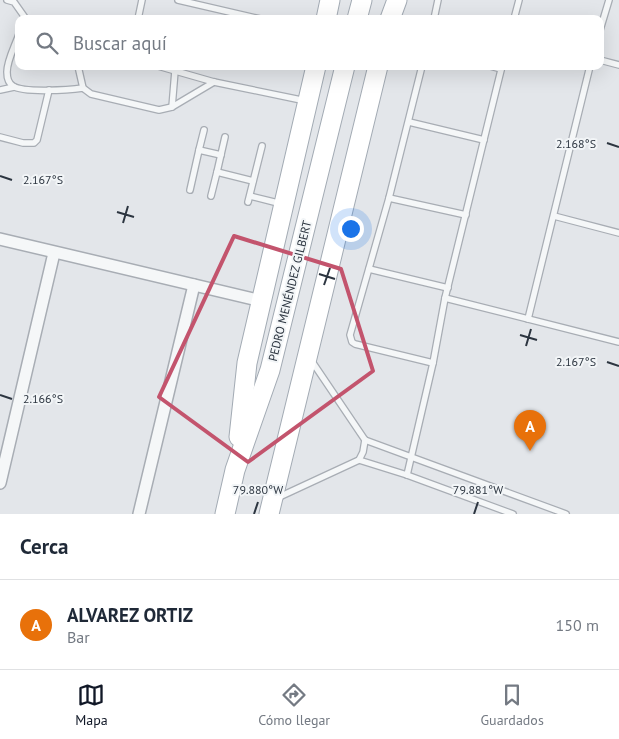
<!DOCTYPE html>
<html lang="es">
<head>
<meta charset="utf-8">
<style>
	:root { --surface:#fff; --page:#f6f6f7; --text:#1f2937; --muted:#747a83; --line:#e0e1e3; --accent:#111827 }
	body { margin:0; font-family:"PT Sans",sans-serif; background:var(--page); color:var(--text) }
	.you { position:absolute; left:350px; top:228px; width:18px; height:18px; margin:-12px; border:4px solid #fff; border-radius:50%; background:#1a73e8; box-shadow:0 0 0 8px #1a73e833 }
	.badge { display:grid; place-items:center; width:32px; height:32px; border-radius:50%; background:var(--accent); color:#fff; font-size:16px; font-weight:700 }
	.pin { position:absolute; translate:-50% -41px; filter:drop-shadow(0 1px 2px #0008) }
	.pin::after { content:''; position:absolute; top:26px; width:18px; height:15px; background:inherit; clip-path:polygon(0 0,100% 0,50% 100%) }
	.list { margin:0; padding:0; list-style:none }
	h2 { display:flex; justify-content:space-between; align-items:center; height:65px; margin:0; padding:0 20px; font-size:21px }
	h2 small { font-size:16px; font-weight:400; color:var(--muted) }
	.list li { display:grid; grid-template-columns:32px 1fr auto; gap:15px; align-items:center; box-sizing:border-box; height:90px; padding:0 20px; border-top:1px solid var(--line) }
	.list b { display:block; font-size:19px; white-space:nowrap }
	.list p { margin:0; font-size:16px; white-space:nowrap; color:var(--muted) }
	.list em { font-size:16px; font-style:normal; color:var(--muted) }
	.icon { flex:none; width:28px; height:28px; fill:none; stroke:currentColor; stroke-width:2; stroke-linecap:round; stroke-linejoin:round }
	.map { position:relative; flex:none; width:619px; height:514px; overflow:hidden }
	.search { position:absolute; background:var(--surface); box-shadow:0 5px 20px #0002; left:15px; right:15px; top:15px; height:55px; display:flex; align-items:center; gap:12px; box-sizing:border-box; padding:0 18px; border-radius:10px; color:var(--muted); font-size:19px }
	.sheet { height:155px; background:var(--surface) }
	nav { display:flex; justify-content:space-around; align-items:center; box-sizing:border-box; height:70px; border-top:1px solid var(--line); background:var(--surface); font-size:14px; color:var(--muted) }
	nav a { display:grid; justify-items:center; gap:2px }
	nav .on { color:var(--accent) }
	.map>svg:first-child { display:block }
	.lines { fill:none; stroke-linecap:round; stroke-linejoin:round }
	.lane-casing { stroke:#a8adb4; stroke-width:8 }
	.street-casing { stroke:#a8adb4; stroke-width:14 }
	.primary-casing { stroke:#a3abb4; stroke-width:21 }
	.lane { stroke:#f5f7f8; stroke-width:5.5 }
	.street { stroke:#f5f7f8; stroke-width:11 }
	.primary { stroke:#fff; stroke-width:19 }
	.marked { fill:none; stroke:#c3546d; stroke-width:4; stroke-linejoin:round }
	.ticks { fill:none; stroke:#2c3540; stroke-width:2 }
	.labels { text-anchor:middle; stroke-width:4; stroke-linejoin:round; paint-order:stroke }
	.street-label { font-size:12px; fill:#2c3540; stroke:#f2f5f7 }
	.ticks-label { font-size:12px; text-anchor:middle; fill:#2c3540; stroke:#f2f5f7; stroke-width:4; stroke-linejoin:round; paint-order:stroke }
</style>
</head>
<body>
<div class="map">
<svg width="619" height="514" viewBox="0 0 619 514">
	<rect width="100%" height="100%" fill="#e3e6ea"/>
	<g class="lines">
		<g class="lane-casing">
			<g id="lane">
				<polyline points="7,0 14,2 26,19"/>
				<polyline points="178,0 260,19"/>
				<polyline points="138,19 142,0"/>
				<polyline points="434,19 438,0"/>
				<polyline points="514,19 519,0"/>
				<polyline points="600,30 609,0"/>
				<path d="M19,34C15,46 7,60 7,72C7,77 8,83 13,86C23,93 69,90 83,88"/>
				<polyline points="600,60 619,65"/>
				<polyline points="78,66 83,88 91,94 159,110 172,107 214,82"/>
				<polyline points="158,66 214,82 306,101"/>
				<polyline points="422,66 389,198 350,335 352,342 355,344 433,363"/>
				<polyline points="490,66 501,69"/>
				<polyline points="0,90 14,87"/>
				<polyline points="172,107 175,71"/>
				<polyline points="409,122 484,140"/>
				<polyline points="0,137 23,143 34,143 37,140 49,90"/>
				<polyline points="199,150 204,130"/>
				<polyline points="217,172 225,137"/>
				<polyline points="190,190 199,150 221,155"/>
				<polyline points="211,196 217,172 253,181"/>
				<polyline points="250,196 282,204"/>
				<polyline points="389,198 466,215"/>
				<polyline points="248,202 262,146"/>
				<polyline points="554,216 619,233"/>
				<polyline points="369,269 448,288"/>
				<polyline points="445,298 619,342"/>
				<polyline points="528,319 590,66"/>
				<polyline points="311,360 365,440 566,514"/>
				<polyline points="359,460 407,475 513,514"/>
				<polyline points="407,475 433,363 445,298 502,66"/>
				<polyline points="277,498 359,460 363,452 365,440"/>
			</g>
		</g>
		<g class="street-casing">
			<g id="street">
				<polyline points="0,239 262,301"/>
				<polyline points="0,483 54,253"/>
				<polyline points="139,514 194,285"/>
			</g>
		</g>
		<g class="primary-casing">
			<g id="primary">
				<polyline points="326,19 330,0"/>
				<polyline points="357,19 362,0"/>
				<polyline points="390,19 397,0"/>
				<polyline points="239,437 247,363 316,66"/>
				<polyline points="225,514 235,470 270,370 345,66"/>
				<polyline points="269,514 378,66"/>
			</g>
		</g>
		<use href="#lane" class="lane"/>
		<use href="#street" class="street"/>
		<use href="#primary" class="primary"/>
	</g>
	<path class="marked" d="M234,236L341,269L373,371L248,462L159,397Z"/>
	<path class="ticks" d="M607,143L619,147M0,176L12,180M117,212L134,217M123,223L128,206M319,274L335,279M324,285L330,268M520,335L537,340M526,346L531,329M607,362L619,366M0,395L12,399M254,514L258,502M474,514L478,502"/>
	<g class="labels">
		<g class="street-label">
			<text transform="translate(290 291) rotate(-76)" y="4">PEDRO MENÉNDEZ GILBERT</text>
		</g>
	</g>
	<g class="ticks-label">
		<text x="576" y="148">2.168°S</text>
		<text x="43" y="184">2.167°S</text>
		<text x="576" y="366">2.167°S</text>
		<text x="43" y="403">2.166°S</text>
		<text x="258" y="494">79.880°W</text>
		<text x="478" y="494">79.881°W</text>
	</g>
</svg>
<div class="you"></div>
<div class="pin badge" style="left:530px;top:451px;background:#e8710a">A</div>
<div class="search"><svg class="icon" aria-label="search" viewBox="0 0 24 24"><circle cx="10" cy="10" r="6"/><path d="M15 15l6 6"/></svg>Buscar aquí</div>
</div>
<section class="sheet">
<h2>Cerca<small></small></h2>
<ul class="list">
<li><span class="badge" style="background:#e8710a">A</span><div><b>ALVAREZ ORTIZ</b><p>Bar</p></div><em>150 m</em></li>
</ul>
</section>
<nav>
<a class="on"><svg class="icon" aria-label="map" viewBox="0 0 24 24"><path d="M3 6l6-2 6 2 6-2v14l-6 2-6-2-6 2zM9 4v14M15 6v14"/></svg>Mapa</a>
<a><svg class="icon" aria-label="directions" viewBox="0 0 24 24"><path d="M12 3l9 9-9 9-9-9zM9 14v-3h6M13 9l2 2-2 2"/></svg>Cómo llegar</a>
<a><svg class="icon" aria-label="saved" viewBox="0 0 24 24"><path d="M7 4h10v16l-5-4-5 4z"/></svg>Guardados</a>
</nav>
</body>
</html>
